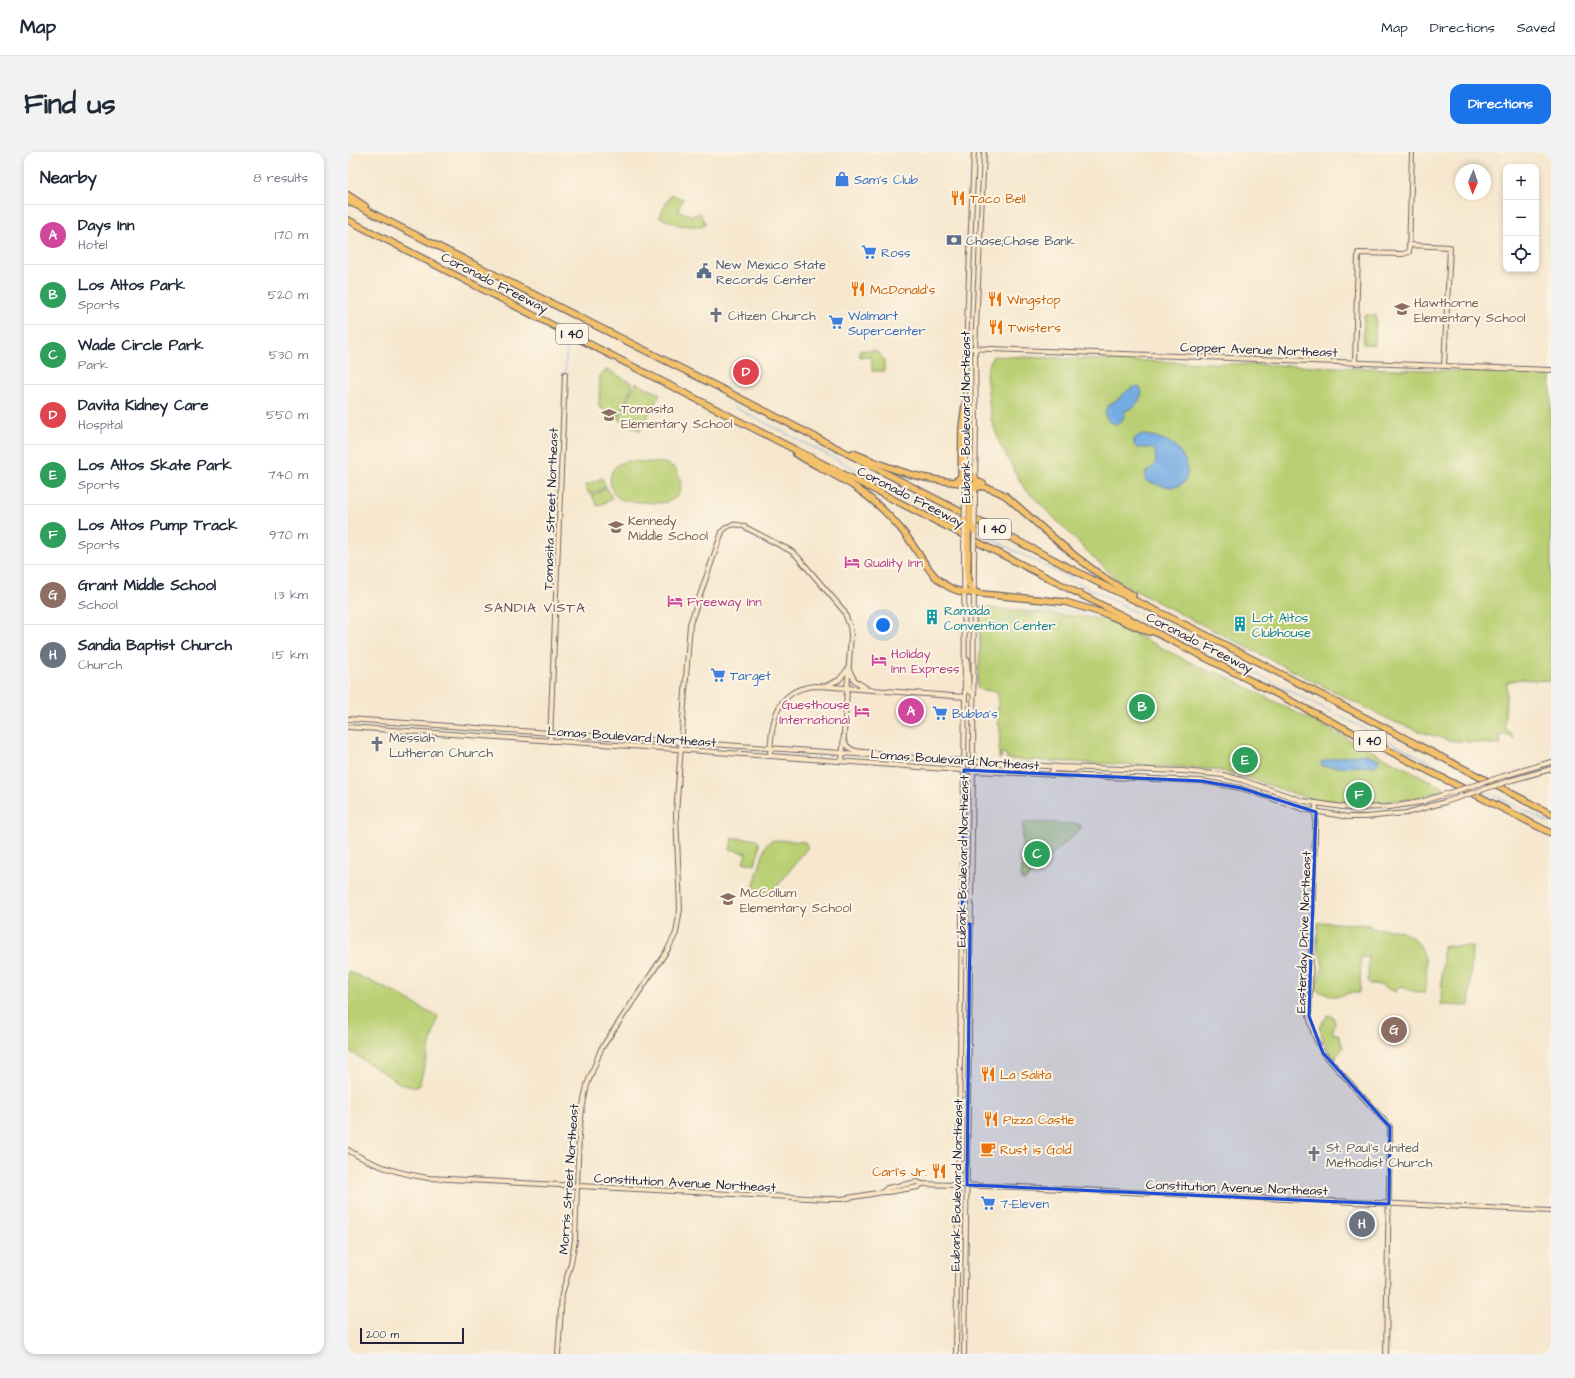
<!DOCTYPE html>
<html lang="en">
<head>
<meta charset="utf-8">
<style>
	:root { --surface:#fff; --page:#f2f2f3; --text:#1f2937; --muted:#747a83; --line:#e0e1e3; --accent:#1a73e8 }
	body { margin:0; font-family:"Architects Daughter",sans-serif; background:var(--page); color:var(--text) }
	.controls { position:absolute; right:12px; top:12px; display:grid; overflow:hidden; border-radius:8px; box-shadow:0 2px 6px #0003 }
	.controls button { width:36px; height:36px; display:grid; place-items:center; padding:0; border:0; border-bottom:1px solid var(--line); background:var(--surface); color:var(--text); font:20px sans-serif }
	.compass { position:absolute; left:1107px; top:12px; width:36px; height:36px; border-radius:50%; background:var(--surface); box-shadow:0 2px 6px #0003; rotate:182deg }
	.scale { position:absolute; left:12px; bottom:10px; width:104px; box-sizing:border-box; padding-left:4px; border:2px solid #22223b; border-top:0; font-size:11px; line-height:14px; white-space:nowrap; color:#22223b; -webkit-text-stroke:3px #fcf5e5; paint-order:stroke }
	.you { position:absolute; left:535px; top:473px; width:14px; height:14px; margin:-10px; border:3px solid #fff; border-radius:50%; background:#1a73e8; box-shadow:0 0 0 6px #1a73e833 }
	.badge { display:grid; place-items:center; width:26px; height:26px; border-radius:50%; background:var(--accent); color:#fff; font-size:13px; font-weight:700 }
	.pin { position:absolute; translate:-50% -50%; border:2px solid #fff; box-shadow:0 1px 4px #0006 }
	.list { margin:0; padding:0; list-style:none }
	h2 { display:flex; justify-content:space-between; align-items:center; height:52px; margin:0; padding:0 16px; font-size:17px }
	h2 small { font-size:13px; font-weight:400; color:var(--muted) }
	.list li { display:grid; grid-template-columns:26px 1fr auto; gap:12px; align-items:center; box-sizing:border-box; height:60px; padding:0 16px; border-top:1px solid var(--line) }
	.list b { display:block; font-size:15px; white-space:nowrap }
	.list p { margin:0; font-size:13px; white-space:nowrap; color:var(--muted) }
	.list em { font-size:13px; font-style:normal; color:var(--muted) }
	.icon { flex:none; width:22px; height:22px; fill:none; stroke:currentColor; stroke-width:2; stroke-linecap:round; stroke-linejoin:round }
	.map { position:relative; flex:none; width:1203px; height:1202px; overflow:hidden; border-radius:12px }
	header { display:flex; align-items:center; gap:24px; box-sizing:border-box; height:56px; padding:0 20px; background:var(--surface); border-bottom:1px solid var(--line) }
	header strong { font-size:19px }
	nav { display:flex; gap:22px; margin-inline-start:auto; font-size:14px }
	.intro { display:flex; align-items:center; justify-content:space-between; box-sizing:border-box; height:96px; padding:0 24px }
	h1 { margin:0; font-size:28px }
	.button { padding:10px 18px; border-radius:12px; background:var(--accent); color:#fff; font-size:14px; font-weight:700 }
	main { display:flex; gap:24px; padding:0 24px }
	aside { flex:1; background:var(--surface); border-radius:12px; box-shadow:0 2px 6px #0003 }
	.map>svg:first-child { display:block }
	.green { fill:#bacf73; stroke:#6e7857 }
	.water { fill:#75ace4; stroke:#4c6790 }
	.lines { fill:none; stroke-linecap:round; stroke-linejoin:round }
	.stream { stroke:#75ace4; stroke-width:1 }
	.secondary-casing { stroke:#6c676e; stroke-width:6 }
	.highway-casing { stroke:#6c676e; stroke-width:8 }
	.secondary { stroke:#fbe6c4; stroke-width:4 }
	.highway { stroke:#f4c16b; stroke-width:5.5 }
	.secondary-bridge-casing { stroke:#6c676e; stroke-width:6; stroke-linecap:butt }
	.highway-bridge-casing { stroke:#6c676e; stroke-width:8; stroke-linecap:butt }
	.secondary-bridge { stroke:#fbe6c4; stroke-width:4 }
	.highway-bridge { stroke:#f4c16b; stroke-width:5.5 }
	.marked { fill:#1d4ed8; fill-opacity:0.2; stroke:#1d4ed8; stroke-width:3; stroke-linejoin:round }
	.labels { text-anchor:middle; stroke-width:4; stroke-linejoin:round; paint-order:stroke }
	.shield { fill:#fcf5e5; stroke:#63616e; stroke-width:1 }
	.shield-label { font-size:12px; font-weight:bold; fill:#22223b }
	.shop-label { font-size:13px; fill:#366cbe; stroke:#fcf5e5; text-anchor:start }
	.food-label { font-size:13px; fill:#c56008; stroke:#fcf5e5; text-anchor:start }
	.service-label { font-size:13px; fill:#4e5e75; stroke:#fcf5e5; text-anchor:start }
	.street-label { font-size:13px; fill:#22223b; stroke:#fcf5e5 }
	.education-label { font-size:13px; fill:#785e54; stroke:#fcf5e5; text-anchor:start }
	.worship-label { font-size:13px; fill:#5b616d; stroke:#fcf5e5; text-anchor:start }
	.hotel-label { font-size:13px; fill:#b23c85; stroke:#fcf5e5; text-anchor:start }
	.culture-label { font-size:13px; fill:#0d838f; stroke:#fcf5e5; text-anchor:start }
	.neighbourhood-label { font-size:14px; letter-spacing:1px; fill:#6d5358; stroke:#fcf5e5 }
</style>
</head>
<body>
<header>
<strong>Map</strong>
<nav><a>Map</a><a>Directions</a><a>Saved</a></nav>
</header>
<div class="intro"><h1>Find us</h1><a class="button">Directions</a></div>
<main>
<aside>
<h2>Nearby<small>8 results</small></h2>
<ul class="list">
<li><span class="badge" style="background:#d1479c">A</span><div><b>Days Inn</b><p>Hotel</p></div><em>170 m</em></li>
<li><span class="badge" style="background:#2e9e5b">B</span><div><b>Los Altos Park</b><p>Sports</p></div><em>520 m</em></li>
<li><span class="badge" style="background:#2e9e5b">C</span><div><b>Wade Circle Park</b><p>Park</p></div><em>530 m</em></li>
<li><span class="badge" style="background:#e0444e">D</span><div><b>Davita Kidney Care</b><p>Hospital</p></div><em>550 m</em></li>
<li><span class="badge" style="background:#2e9e5b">E</span><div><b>Los Altos Skate Park</b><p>Sports</p></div><em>740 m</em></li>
<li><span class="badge" style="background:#2e9e5b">F</span><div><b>Los Altos Pump Track</b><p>Sports</p></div><em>970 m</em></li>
<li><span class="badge" style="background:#8d6e63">G</span><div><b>Grant Middle School</b><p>School</p></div><em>1.3 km</em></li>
<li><span class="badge" style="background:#6b7280">H</span><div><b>Sandia Baptist Church</b><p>Church</p></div><em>1.5 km</em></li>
</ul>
</aside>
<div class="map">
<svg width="1203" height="1202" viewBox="0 0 1203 1202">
	<rect width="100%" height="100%" fill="#fcf5e5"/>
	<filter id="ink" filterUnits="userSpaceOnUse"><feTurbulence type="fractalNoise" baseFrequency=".025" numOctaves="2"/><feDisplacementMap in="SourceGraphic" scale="8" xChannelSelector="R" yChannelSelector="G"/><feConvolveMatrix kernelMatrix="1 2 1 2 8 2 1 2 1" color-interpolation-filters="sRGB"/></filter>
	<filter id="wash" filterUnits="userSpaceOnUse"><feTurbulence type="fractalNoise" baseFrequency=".012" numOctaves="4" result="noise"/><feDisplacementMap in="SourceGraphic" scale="16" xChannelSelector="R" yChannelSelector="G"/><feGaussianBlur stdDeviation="0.9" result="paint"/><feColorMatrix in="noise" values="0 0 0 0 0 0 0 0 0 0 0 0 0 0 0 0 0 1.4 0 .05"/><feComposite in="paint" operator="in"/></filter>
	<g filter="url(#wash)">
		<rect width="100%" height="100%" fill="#f6e7ce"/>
		<g class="green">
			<polygon points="323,42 335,47 330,58 343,64 352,61 357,72 354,75 331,73 311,65"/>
			<polygon points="1016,163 1028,163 1027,193 1015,192"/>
			<polygon points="512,198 528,199 536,207 536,219 524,219 524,205 512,205"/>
			<polygon points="645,204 1203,222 1203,529 1172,527 1159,530 1156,575 1165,586 1153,581 1151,584 1153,593 1100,588 1076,581 1044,569 774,432 743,403 676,336 652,292 643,267 638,221"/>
			<polygon points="259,218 284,231 284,235 270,265 251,255 252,222"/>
			<polygon points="288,231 312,242 292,279 270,267"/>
			<path d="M279,309L317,311L327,316C335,328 337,346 318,350C310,352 301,350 293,350C285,349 276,350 269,345C263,340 261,329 263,322C265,315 272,310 279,309Z"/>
			<polygon points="254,326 258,335 241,342 237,334"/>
			<polygon points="259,336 264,347 249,354 244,343"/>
			<polygon points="631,455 757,467 865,522 867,519 1098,637 1069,646 1011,653 965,648 894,624 874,619 849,616 659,607 658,602 653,601 653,606 651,607 652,573 650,573 650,539 633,538 629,535 632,501"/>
			<polygon points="678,670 732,672 733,676 676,729 673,728 675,673"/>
			<path d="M385,686C414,688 415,684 407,713L395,710L398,701L382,697Z"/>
			<polygon points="430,688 457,690 460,695 425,740 421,741 405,736 418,693 422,689"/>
			<path d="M971,770L1021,773L1023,776C1032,777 1042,776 1051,779C1079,787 1080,814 1078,838L1075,841L1061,838L1055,834L1052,835L1047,840L1034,833L1022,832L1020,830L1021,805H1013L1012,838L1010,841H1001L988,845L967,838L969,829L975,815L973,805L969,798L970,772Z"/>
			<polygon points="1095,794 1124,795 1121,854 1093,853"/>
			<polygon points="0,819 54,844 78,859 90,864 71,934 67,935 53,932 0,898 1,886 0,885"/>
			<polygon points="980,863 985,865 987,871 984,881 990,882 995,895 988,905 988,908 978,894 971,875"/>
		</g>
		<g class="water">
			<path d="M786,235H790L793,237L794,241C789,253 789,255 777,259L776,265L772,271L768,272L761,270L757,263L758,257L761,252L768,249L779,239Z"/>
			<path d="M792,283C803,283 819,287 827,294C844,310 846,341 815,334C809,332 803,331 797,328L798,320C809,313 808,311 807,299L804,296H789L786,292V287Z"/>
			<polygon points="1018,602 1031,607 1031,611 1027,614 988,615 974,614 973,610 976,609 997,604"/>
		</g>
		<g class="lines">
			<g class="stream">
				<polyline points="217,221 219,191"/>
				<polyline points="386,255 615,372"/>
				<polyline points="628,379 1125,632"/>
				<polyline points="638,471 652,471 686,460 704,458 731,460 745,463"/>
				<polyline points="1138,639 1203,672"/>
			</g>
		</g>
	</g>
	<g filter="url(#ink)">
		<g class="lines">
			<g class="secondary-casing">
				<g id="secondary">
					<polyline points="1062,93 1102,95 1096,214"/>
					<polyline points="618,196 1203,218"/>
					<polyline points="1007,211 1010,101 1055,102 1061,100 1064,0"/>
					<polyline points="617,255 618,196 626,0"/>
					<polyline points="627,327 628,278 627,197 636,0"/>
					<polyline points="617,344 617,266"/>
					<polyline points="627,349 627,334"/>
					<polyline points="619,508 621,539 626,542"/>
					<polyline points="501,518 507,529 517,535"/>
					<polyline points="480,533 491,528 499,518"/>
					<polyline points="0,567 537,604 713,615 835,619 875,623 894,628 955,649 1001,656 1042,655 1073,650 1088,645"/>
					<polyline points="0,575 328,597 625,619 854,629 893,636 955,657 1000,665 1018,665 1058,661 1097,650"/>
					<path d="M496,588C501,604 520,598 533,602"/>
					<polyline points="202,589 217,222"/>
					<path d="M422,604C423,569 428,534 472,534L617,545"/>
					<polyline points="703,623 705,617 724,618 730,616"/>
					<polyline points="1156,624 1203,610"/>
					<polyline points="1164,628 1203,617"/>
					<polyline points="968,652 961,864 966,883 975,901 1042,975 1038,1202"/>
					<path d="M0,998C25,1014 53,1022 81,1026L478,1047H494L535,1040H540L570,1035L574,1032"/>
					<polyline points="535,1040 539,1036 569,1030 574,1032 671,1035 1203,1059"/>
					<path d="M210,1202L214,1142L223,1111L227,1088L231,982L234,958L239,933L253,897L320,797L328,781L332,757L328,662L342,472L374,380C379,373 387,371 395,374L443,399L449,404L496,459L502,475L503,483L494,609"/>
					<polyline points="608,1202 617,545 616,402"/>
					<polyline points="616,1202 625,623 626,407"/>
				</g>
			</g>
			<g class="highway-casing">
				<g id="highway">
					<polyline points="0,43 17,54"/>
					<polyline points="0,49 378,239 751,431 854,481 1203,662"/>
					<polyline points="0,68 430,289 1203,681"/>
					<path d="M505,301C529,311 553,321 578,326C607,332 632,329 658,344C698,379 738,418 785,443"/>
					<path d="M448,302C468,314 488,323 507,335C527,349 545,366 560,386C575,407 586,434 614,440L717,450L758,462L801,480"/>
					<polyline points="627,325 629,329 635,332"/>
					<polyline points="605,330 610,328 613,324 614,275 617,253"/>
					<polyline points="617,344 623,337 631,335"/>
					<path d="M620,404C620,416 616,435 628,440"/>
				</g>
			</g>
			<use href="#secondary" class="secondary"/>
			<use href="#highway" class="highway"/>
			<g class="secondary-bridge-casing">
				<g id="secondary-bridge">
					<polyline points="616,402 617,344"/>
					<polyline points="626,407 627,349"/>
					<polyline points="1088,645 1156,624"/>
					<polyline points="1097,650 1164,628"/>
				</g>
			</g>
			<g class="highway-bridge-casing">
				<g id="highway-bridge">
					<polyline points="622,347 622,370 626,379"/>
					<polyline points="616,368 620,378 620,404"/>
				</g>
			</g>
			<use href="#secondary-bridge" class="secondary-bridge"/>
			<use href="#highway-bridge" class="highway-bridge"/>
		</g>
	</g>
	<path class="marked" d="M616,618L854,629L893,636L968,660L961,864L975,901L1042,975L1041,1052L619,1033L622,772H614Z"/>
	<defs>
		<g id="shop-bare" transform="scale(1.2)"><path d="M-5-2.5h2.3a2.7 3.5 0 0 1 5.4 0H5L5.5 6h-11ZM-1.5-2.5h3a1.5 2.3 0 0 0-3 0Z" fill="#3f7fe0" stroke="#fcf5e5" stroke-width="2.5" paint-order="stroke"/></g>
		<g id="restaurant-bare" transform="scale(1.2)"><path d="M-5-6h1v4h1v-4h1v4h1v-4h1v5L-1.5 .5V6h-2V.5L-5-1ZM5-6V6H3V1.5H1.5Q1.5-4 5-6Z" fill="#e8710a" stroke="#fcf5e5" stroke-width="2.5" paint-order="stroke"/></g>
		<g id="bank-bare" transform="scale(1.2)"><path d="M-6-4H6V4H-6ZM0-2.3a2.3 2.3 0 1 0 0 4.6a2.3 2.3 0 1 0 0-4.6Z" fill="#5c6f8a" stroke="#fcf5e5" stroke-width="2.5" paint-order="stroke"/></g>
		<g id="supermarket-bare" transform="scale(1.2)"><path d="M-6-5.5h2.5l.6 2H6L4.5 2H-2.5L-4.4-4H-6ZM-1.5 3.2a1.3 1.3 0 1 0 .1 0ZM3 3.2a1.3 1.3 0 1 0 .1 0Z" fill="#3f7fe0" stroke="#fcf5e5" stroke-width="2.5" paint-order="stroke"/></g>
		<g id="civic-bare" transform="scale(1.2)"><path d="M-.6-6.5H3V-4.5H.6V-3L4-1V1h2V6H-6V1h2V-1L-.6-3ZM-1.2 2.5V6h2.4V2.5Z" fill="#5c6f8a" stroke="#fcf5e5" stroke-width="2.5" paint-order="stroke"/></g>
		<g id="school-bare" transform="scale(1.2)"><path d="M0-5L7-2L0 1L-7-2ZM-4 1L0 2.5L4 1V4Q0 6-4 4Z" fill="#8d6e63" stroke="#fcf5e5" stroke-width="2.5" paint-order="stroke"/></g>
		<g id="church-bare" transform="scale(1.2)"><path d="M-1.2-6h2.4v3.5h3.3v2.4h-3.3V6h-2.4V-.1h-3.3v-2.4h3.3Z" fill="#6b7280" stroke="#fcf5e5" stroke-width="2.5" paint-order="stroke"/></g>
		<g id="hotel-bare" transform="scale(1.2)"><path d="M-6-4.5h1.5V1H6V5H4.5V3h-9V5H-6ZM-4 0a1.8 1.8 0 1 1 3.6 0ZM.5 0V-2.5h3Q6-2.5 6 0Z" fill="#d1479c" stroke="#fcf5e5" stroke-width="2.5" paint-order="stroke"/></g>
		<g id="building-bare" transform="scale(1.2)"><path d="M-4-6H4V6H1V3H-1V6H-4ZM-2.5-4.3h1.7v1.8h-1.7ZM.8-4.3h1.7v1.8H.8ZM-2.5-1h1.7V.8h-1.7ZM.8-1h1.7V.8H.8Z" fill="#0f9aa8" stroke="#fcf5e5" stroke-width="2.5" paint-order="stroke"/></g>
		<g id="cafe-bare" transform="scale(1.2)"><path d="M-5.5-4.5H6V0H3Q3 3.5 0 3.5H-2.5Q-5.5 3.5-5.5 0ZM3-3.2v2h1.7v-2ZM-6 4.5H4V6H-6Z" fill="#e8710a" stroke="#fcf5e5" stroke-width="2.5" paint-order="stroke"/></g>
	</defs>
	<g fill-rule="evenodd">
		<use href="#shop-bare" x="494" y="27"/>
		<use href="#restaurant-bare" x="610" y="46"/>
		<use href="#bank-bare" x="606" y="88"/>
		<use href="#supermarket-bare" x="521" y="100"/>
		<use href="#civic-bare" x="356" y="119"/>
		<use href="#restaurant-bare" x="510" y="137"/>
		<use href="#restaurant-bare" x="647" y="147"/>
		<use href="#school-bare" x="1054" y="157"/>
		<use href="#church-bare" x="368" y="163"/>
		<use href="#supermarket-bare" x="488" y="170"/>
		<use href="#restaurant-bare" x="648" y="175"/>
		<use href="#school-bare" x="261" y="263"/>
		<use href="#school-bare" x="268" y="375"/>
		<use href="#hotel-bare" x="504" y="410"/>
		<use href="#hotel-bare" x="327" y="449"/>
		<use href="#building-bare" x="584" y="465"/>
		<use href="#building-bare" x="892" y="472"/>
		<use href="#hotel-bare" x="531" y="508"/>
		<use href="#supermarket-bare" x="370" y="523"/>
		<use href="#hotel-bare" x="514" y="559"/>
		<use href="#supermarket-bare" x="592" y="561"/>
		<use href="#church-bare" x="29" y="592"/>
		<use href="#school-bare" x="380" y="747"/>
		<use href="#restaurant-bare" x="640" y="922"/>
		<use href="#restaurant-bare" x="643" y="967"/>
		<use href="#cafe-bare" x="640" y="997"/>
		<use href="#church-bare" x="966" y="1002"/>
		<use href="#restaurant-bare" x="591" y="1019"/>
		<use href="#supermarket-bare" x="640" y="1051"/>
	</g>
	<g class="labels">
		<g class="shield">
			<rect x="208" y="172" width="32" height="20" rx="3"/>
			<rect x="631" y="367" width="32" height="20" rx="3"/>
			<rect x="1006" y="579" width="32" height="20" rx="3"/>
		</g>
		<g class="shield-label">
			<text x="224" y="186">I 40</text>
			<text x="647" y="381">I 40</text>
			<text x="1022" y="593">I 40</text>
		</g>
		<g class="shop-label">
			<text x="506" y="32">Sam's Club</text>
			<text x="533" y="105">Ross</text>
			<text x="500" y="168">Walmart<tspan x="500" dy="15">Supercenter</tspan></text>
			<text x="382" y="528">Target</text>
			<text x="604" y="566">Bubba's</text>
			<text x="652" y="1056">7-Eleven</text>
		</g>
		<g class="food-label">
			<text x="622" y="51">Taco Bell</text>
			<text x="522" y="142">McDonald's</text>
			<text x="659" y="152">Wingstop</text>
			<text x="660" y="180">Twisters</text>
			<text x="652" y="927">La Salita</text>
			<text x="655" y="972">Pizza Castle</text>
			<text x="652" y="1002">Rust is Gold</text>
			<text x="579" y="1024" text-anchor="end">Carl's Jr.</text>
		</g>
		<g class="service-label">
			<text x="618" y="93">Chase;Chase Bank</text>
			<text x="368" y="117">New Mexico State<tspan x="368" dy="15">Records Center</tspan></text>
		</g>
		<g class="street-label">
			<text transform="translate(147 130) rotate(27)" y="5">Coronado Freeway</text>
			<text transform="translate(911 197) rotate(2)" y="5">Copper Avenue Northeast</text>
			<text transform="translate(617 265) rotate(-90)" y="5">Eubank Boulevard Northeast</text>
			<text transform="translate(563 344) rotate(27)" y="5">Coronado Freeway</text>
			<text transform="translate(202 357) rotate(-88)" y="5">Tomasita Street Northeast</text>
			<text transform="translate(852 490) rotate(27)" y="5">Coronado Freeway</text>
			<text transform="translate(284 584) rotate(4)" y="5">Lomas Boulevard Northeast</text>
			<text transform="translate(607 607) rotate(4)" y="5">Lomas Boulevard Northeast</text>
			<text transform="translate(614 709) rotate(-89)" y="5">Eubank Boulevard Northeast</text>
			<text transform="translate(955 780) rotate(-88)" y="5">Easterday Drive Northeast</text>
			<text transform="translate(220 1027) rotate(-86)" y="5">Morris Street Northeast</text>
			<text transform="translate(337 1030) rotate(3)" y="5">Constitution Avenue Northeast</text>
			<text transform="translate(608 1033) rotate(-89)" y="5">Eubank Boulevard Northeast</text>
			<text transform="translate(889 1035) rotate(2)" y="5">Constitution Avenue Northeast</text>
		</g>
		<g class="education-label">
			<text x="1066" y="155">Hawthorne<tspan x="1066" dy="15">Elementary School</tspan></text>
			<text x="273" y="261">Tomasita<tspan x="273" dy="15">Elementary School</tspan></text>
			<text x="280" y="373">Kennedy<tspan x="280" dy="15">Middle School</tspan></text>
			<text x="392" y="745">McCollum<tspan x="392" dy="15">Elementary School</tspan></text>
		</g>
		<g class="worship-label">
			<text x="380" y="168">Citizen Church</text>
			<text x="41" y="590">Messiah<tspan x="41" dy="15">Lutheran Church</tspan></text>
			<text x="978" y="1000">St. Paul's United<tspan x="978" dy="15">Methodist Church</tspan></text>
		</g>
		<g class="hotel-label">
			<text x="516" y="415">Quality Inn</text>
			<text x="339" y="454">Freeway Inn</text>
			<text x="543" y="506">Holiday<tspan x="543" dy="15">Inn Express</tspan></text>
			<text x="502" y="557" text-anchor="end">Guesthouse<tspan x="502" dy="15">International</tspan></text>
		</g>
		<g class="culture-label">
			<text x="596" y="463">Ramada<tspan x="596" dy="15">Convention Center</tspan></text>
			<text x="904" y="470">Lot Altos<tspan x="904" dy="15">Clubhouse</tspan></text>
		</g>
		<g class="neighbourhood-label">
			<text x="187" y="460">SANDIA VISTA</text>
		</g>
	</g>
</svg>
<div class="controls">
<button>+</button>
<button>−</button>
<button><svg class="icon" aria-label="locate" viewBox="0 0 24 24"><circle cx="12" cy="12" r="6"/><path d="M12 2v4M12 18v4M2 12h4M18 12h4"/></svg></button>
</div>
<svg class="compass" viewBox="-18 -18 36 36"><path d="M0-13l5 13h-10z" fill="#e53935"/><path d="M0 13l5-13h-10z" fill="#747a83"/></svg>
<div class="scale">200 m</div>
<div class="you"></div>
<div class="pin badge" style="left:563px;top:559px;background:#d1479c">A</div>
<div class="pin badge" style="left:794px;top:555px;background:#2e9e5b">B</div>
<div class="pin badge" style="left:689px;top:702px;background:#2e9e5b">C</div>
<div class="pin badge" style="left:398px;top:220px;background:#e0444e">D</div>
<div class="pin badge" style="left:897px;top:608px;background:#2e9e5b">E</div>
<div class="pin badge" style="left:1011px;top:643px;background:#2e9e5b">F</div>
<div class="pin badge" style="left:1046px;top:878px;background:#8d6e63">G</div>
<div class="pin badge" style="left:1014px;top:1072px;background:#6b7280">H</div>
</div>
</main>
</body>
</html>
